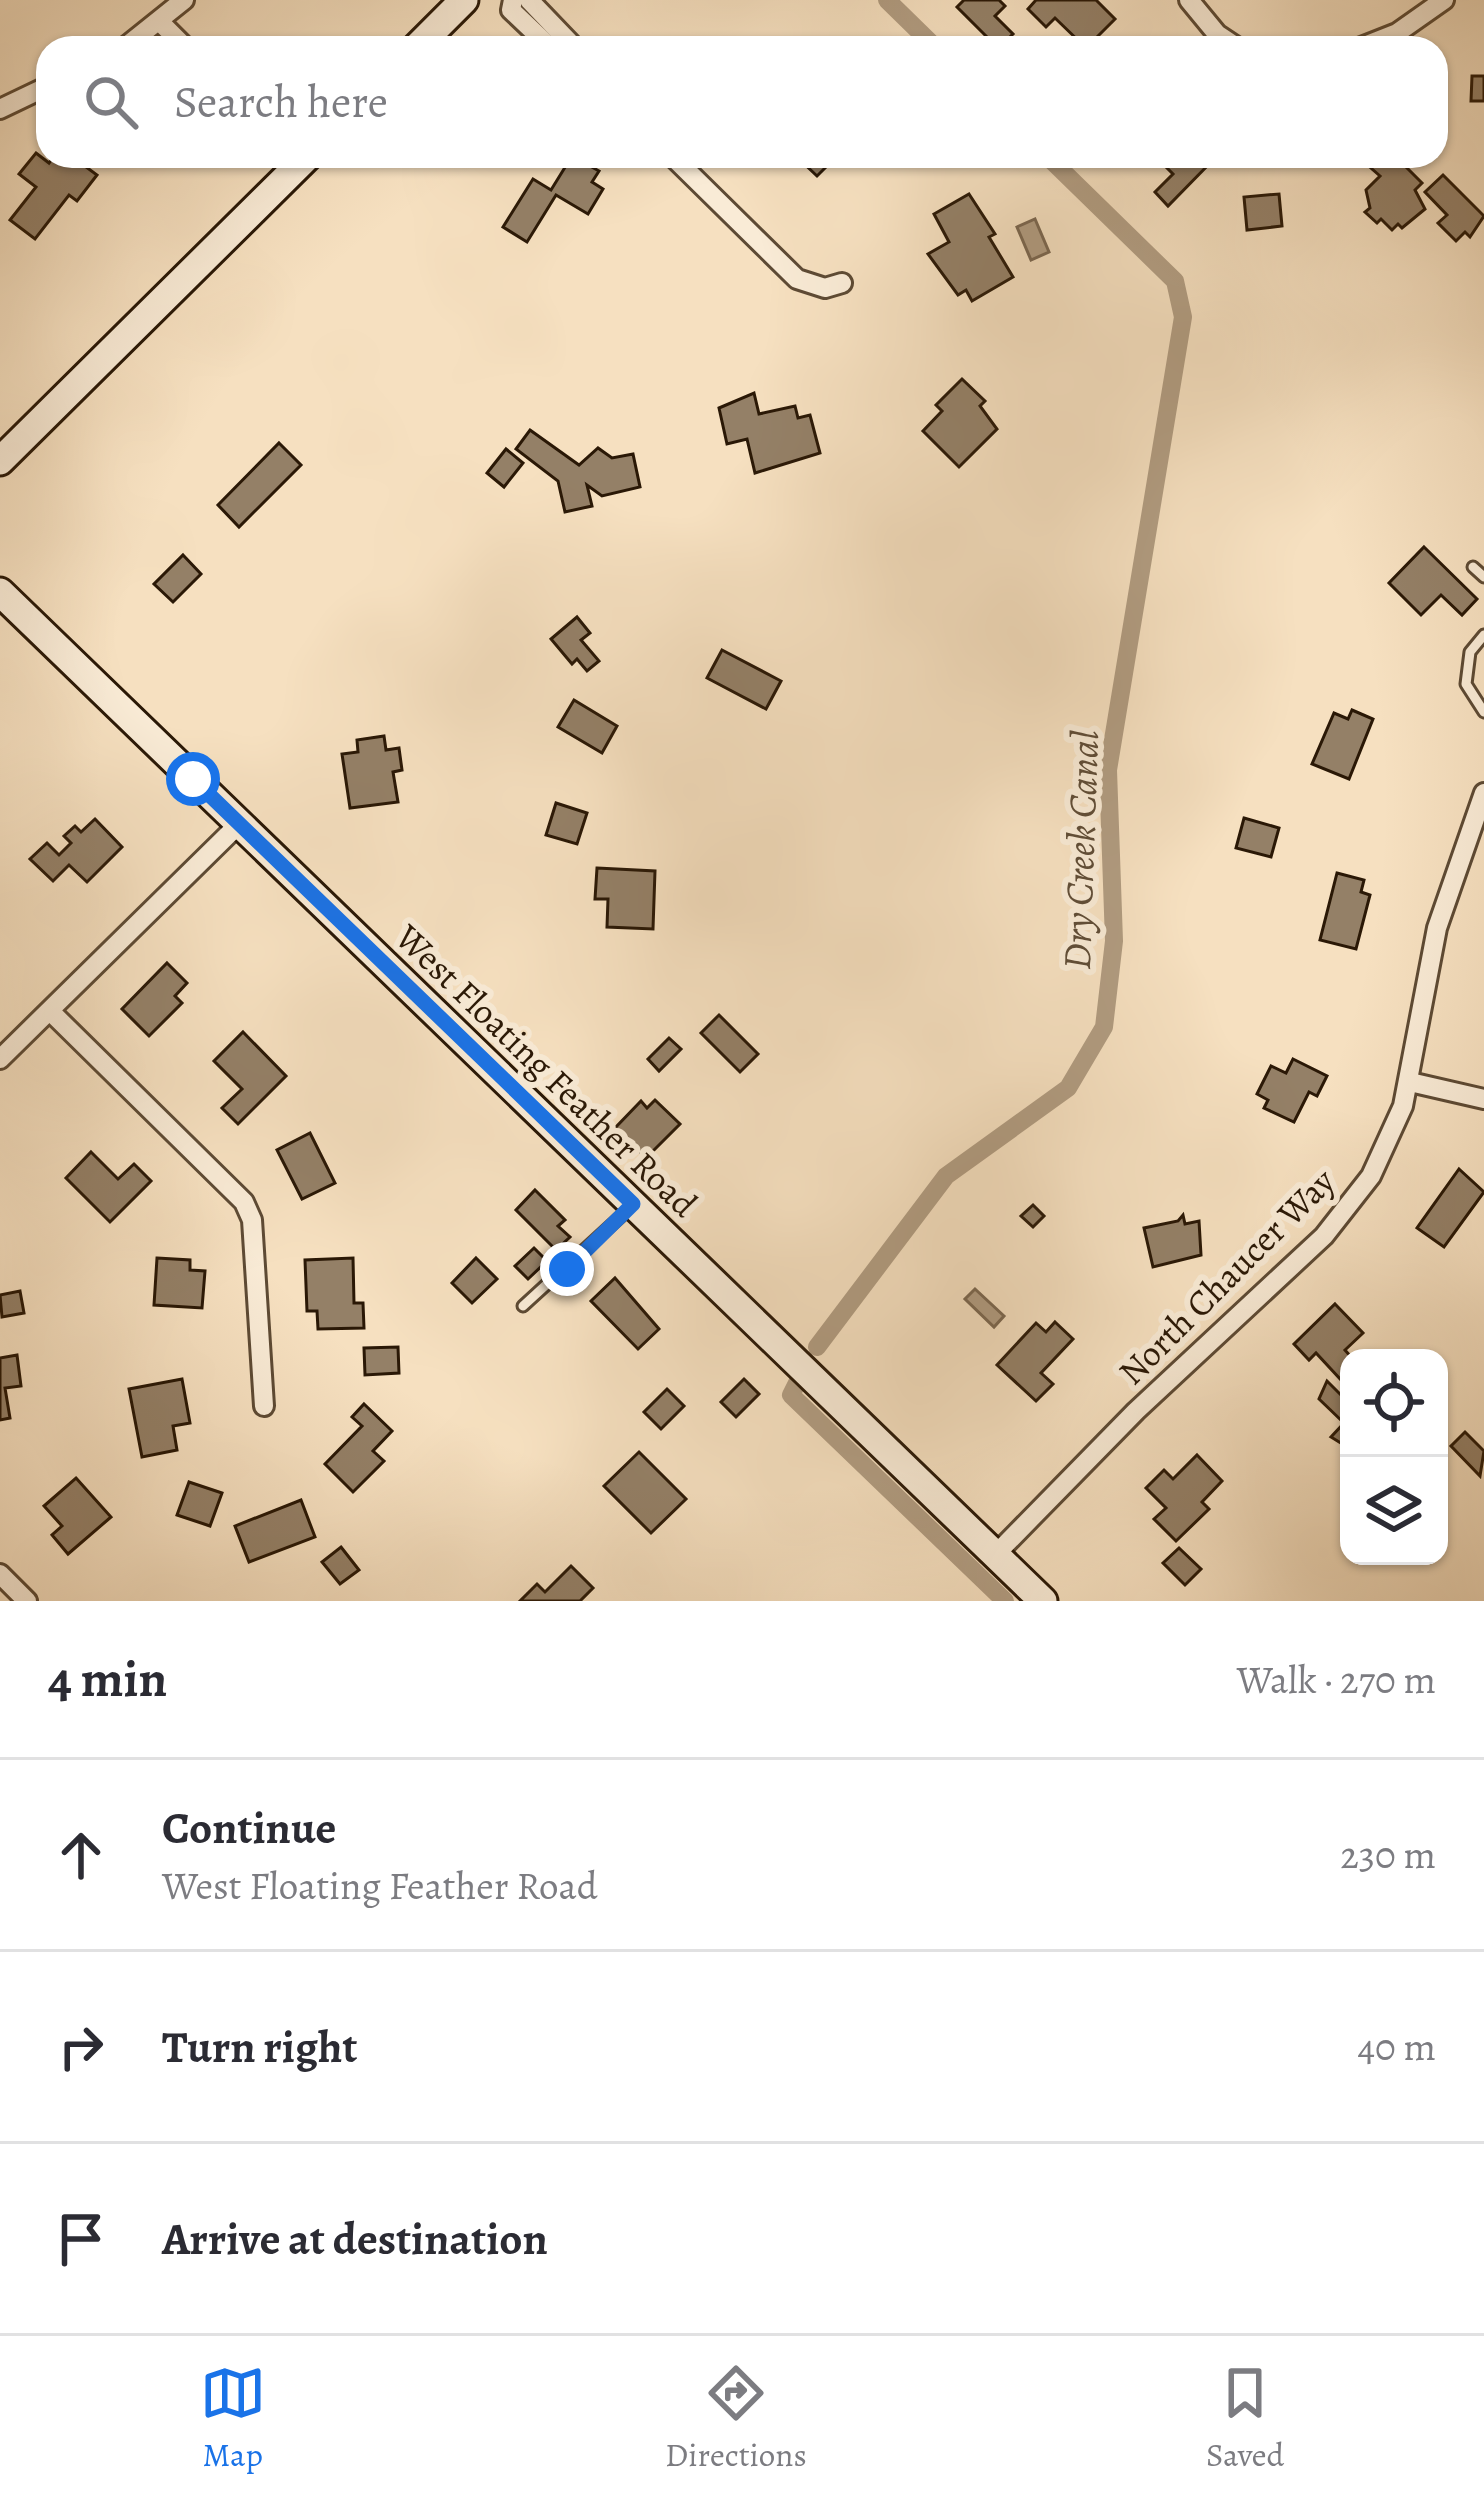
<!DOCTYPE html>
<html lang="en">
<head>
<meta charset="utf-8">
<style>
	:root { --surface:#fff; --page:#f2f2f3; --text:#2b2b33; --muted:#7c7c81; --line:#e1e1e2; --accent:#1a73e8 }
	body { margin:0; font-family:Alegreya,serif; background:var(--page); color:var(--text) }
	.controls { position:absolute; right:36px; bottom:36px; display:grid; overflow:hidden; border-radius:24px; box-shadow:0 3px 9px #0004 }
	.controls button { width:108px; height:108px; display:grid; place-items:center; padding:0; border:0; border-bottom:3px solid var(--line); background:var(--surface); color:var(--text); font:60px sans-serif }
	.stop { position:absolute; width:36px; height:36px; margin:-27px; border:9px solid #1a73e8; border-radius:50%; background:#fff }
	.stop.end { background:#1a73e8; border-color:#fff; box-shadow:0 3px 12px #0008 }
	.list { margin:0; padding:0; list-style:none }
	h2 { display:flex; justify-content:space-between; align-items:center; height:156px; margin:0; padding:0 48px; font-size:51px }
	h2 small { font-size:39px; font-weight:400; color:var(--muted) }
	.list li { display:grid; grid-template-columns:78px 1fr auto; gap:36px; align-items:center; box-sizing:border-box; height:192px; padding:0 48px; border-top:3px solid var(--line) }
	.list b { display:block; font-size:45px; white-space:nowrap }
	.list p { margin:0; font-size:39px; white-space:nowrap; color:var(--muted) }
	.list em { font-size:39px; font-style:normal; color:var(--muted) }
	.icon { flex:none; width:66px; height:66px; fill:none; stroke:currentColor; stroke-width:2; stroke-linecap:round; stroke-linejoin:round }
	.map { position:relative; flex:none; width:1484px; height:1601px; overflow:hidden }
	.search { position:absolute; background:var(--surface); box-shadow:0 3px 9px #0004; left:36px; right:36px; top:36px; height:132px; display:flex; align-items:center; gap:30px; box-sizing:border-box; padding:0 42px; border-radius:36px; color:var(--muted); font-size:45px }
	.sheet { height:732px; background:var(--surface) }
	nav { display:flex; justify-content:space-around; align-items:center; box-sizing:border-box; height:168px; border-top:3px solid var(--line); background:var(--surface); font-size:33px; color:var(--muted) }
	nav a { display:grid; justify-items:center; gap:6px }
	nav .on { color:var(--accent) }
	.map>svg:first-child { display:block }
	.water { fill:#b19c81; stroke:#7b6750; stroke-width:3 }
	.lines { fill:none; stroke-linecap:round; stroke-linejoin:round }
	.canal { stroke:#b19c81; stroke-width:18 }
	.building { fill:#948067; stroke:#2a1806; stroke-width:3 }
	.lane-casing { stroke:#5d4a34; stroke-width:15 }
	.street-casing { stroke:#5d4a34; stroke-width:24 }
	.secondary-casing { stroke:#2a1806; stroke-width:33 }
	.lane { stroke:#f9ebd6; stroke-width:9 }
	.street { stroke:#f9ebd6; stroke-width:18 }
	.secondary { stroke:#f9ebd6; stroke-width:27 }
	.route { stroke:#1a73e8; stroke-width:15 }
	.labels { text-anchor:middle; stroke-width:12; stroke-linejoin:round; paint-order:stroke }
	.street-label { font-size:36px; fill:#2a1806; stroke:#f9ebd6 }
	.water-label { font-size:39px; font-style:italic; fill:#604d37; stroke:#f9ebd6 }
</style>
</head>
<body>
<div class="map">
<svg width="1484" height="1601" viewBox="0 0 1484 1601">
	<rect width="100%" height="100%" fill="#f6e0c0"/>
	<filter id="stains"><feTurbulence type="fractalNoise" baseFrequency=".00167" numOctaves="4"/><feColorMatrix values="0 0 0 0 .2 0 0 0 0 .09 0 0 0 0 .02 0 0 0 .5 -.17"/></filter>
	<radialGradient id="worn" r=".72"><stop offset=".6" stop-color="#630" stop-opacity="0"/><stop offset="1" stop-color="#630" stop-opacity=".3"/></radialGradient>
	<g class="water">
		<polygon points="1035,219 1049,252 1031,260 1017,227"/>
		<polygon points="975,1289 1004,1316 994,1327 965,1299"/>
	</g>
	<g class="lines">
		<g class="canal">
			<polyline points="887,0 936,48"/>
			<polyline points="817,1347 946,1176 1068,1088 1104,1027 1114,941 1108,770 1183,317 1175,281 1047,156"/>
			<polyline points="797,1383 791,1395 1005,1601"/>
		</g>
	</g>
	<g class="building">
		<polygon points="964,0 999,0 1005,6 995,16 1013,34 998,48 957,7"/>
		<polygon points="1036,0 1096,0 1115,19 1086,48 1055,18 1046,27 1028,9"/>
		<polygon points="1472,76 1484,76 1484,101 1471,101"/>
		<polygon points="36,153 49,163 54,156 88,156 82,164 97,175 77,201 69,195 35,239 10,220 36,187 19,174"/>
		<polygon points="572,156 599,171 592,182 603,189 588,214 556,195 527,242 503,227 533,179 551,190"/>
		<polygon points="796,156 837,156 817,176"/>
		<polygon points="1155,156 1209,156 1213,160 1168,206 1155,192 1173,174"/>
		<polygon points="1386,156 1395,156 1422,183 1415,190 1425,209 1402,228 1398,224 1392,230 1381,219 1377,223 1365,212 1370,208 1366,190 1380,176 1371,168"/>
		<polygon points="1443,175 1484,216 1470,237 1465,232 1456,241 1438,223 1447,215 1425,192"/>
		<polygon points="969,194 995,234 989,237 1013,277 972,301 966,290 958,295 928,254 949,242 934,214"/>
		<polygon points="1279,194 1282,226 1247,230 1244,197"/>
		<polygon points="962,379 985,401 980,406 997,429 959,467 923,431 942,411 936,405"/>
		<polygon points="754,393 759,414 795,406 798,418 810,415 820,453 755,473 747,439 727,444 719,408"/>
		<polygon points="530,430 579,465 598,448 612,458 633,454 640,487 602,496 587,485 592,506 565,512 558,481 516,449"/>
		<polygon points="279,443 301,465 239,527 218,505"/>
		<polygon points="506,449 523,463 504,487 487,473"/>
		<polygon points="1424,547 1477,599 1462,615 1441,595 1421,615 1389,583"/>
		<polygon points="183,555 201,574 173,602 154,584"/>
		<polygon points="577,617 590,633 581,640 599,661 587,671 577,659 572,664 551,639"/>
		<polygon points="722,650 781,681 766,709 707,678"/>
		<polygon points="574,700 617,726 602,753 558,727"/>
		<polygon points="1352,710 1373,719 1349,779 1312,764 1334,713 1348,719"/>
		<polygon points="384,736 386,750 399,748 402,770 393,772 398,802 350,808 342,754 358,752 357,740"/>
		<polygon points="556,803 587,813 577,844 546,835"/>
		<polygon points="1244,818 1279,828 1271,857 1236,848"/>
		<polygon points="95,819 122,847 87,882 69,865 53,881 30,859 47,843 59,855 71,843 64,836 75,826 81,832"/>
		<polygon points="597,868 655,871 653,929 607,927 608,899 595,899"/>
		<polygon points="1337,873 1364,880 1361,892 1370,895 1356,949 1320,940"/>
		<polygon points="167,963 187,983 175,996 182,1003 149,1036 122,1009"/>
		<polygon points="719,1015 758,1054 740,1072 701,1033"/>
		<polygon points="243,1032 286,1076 238,1124 222,1108 242,1089 214,1061"/>
		<polygon points="669,1038 681,1049 659,1071 648,1059"/>
		<polygon points="1293,1059 1327,1076 1317,1096 1309,1092 1294,1122 1264,1108 1268,1100 1257,1094 1271,1066 1286,1073"/>
		<polygon points="655,1100 680,1124 646,1158 615,1128 641,1101 647,1108"/>
		<polygon points="310,1133 335,1183 302,1199 277,1150"/>
		<polygon points="91,1152 118,1179 134,1164 151,1181 110,1222 66,1178"/>
		<polygon points="1459,1169 1484,1192 1444,1247 1417,1228"/>
		<polygon points="535,1190 565,1220 558,1226 570,1237 556,1250 516,1210"/>
		<polygon points="1033,1205 1044,1216 1033,1227 1021,1216"/>
		<polygon points="1183,1215 1185,1224 1199,1221 1201,1255 1153,1267 1144,1228 1178,1221"/>
		<polygon points="534,1248 547,1261 528,1279 515,1266"/>
		<polygon points="157,1258 190,1260 190,1270 205,1271 202,1308 154,1305"/>
		<polygon points="353,1258 354,1303 363,1303 364,1328 318,1329 317,1311 307,1311 305,1260"/>
		<polygon points="476,1258 497,1279 472,1303 452,1283"/>
		<polygon points="615,1278 659,1329 638,1349 591,1301"/>
		<polygon points="20,1291 24,1313 2,1317 0,1295"/>
		<polygon points="1335,1304 1363,1333 1345,1350 1352,1358 1342,1381 1316,1353 1309,1360 1294,1344"/>
		<polygon points="1055,1322 1073,1339 1041,1373 1053,1384 1036,1401 997,1365 1036,1323 1046,1332"/>
		<polygon points="398,1347 399,1373 365,1375 364,1348"/>
		<polygon points="17,1355 21,1386 5,1388 10,1418 0,1420 0,1358"/>
		<polygon points="182,1379 190,1423 173,1426 177,1450 142,1457 129,1389"/>
		<polygon points="744,1379 759,1394 736,1417 721,1402"/>
		<polygon points="1327,1381 1349,1403 1349,1448 1331,1437 1344,1423 1319,1399"/>
		<polygon points="667,1389 684,1406 661,1429 644,1412"/>
		<polygon points="364,1404 392,1431 373,1451 384,1461 353,1492 325,1464 362,1426 352,1417"/>
		<polygon points="1465,1432 1484,1451 1480,1476 1451,1446"/>
		<polygon points="639,1452 686,1499 651,1533 604,1486"/>
		<polygon points="1197,1455 1222,1481 1202,1502 1209,1509 1176,1541 1154,1519 1166,1508 1146,1488 1164,1470 1173,1479"/>
		<polygon points="76,1478 111,1517 68,1554 52,1535 62,1526 44,1506"/>
		<polygon points="189,1482 222,1493 210,1526 177,1515"/>
		<polygon points="301,1500 315,1537 249,1562 235,1526"/>
		<polygon points="341,1547 359,1570 340,1584 322,1562"/>
		<polygon points="1179,1548 1201,1569 1185,1585 1163,1563"/>
		<polygon points="571,1566 593,1588 580,1601 520,1601 537,1584 545,1592"/>
	</g>
	<g class="lines">
		<g class="lane-casing">
			<g id="lane">
				<polyline points="1473,567 1484,577"/>
				<polyline points="1484,635 1470,652 1466,684 1484,712"/>
				<polyline points="523,1306 630,1208"/>
			</g>
		</g>
		<g class="street-casing">
			<g id="street">
				<polyline points="513,0 511,10 551,48"/>
				<polyline points="529,0 575,48"/>
				<polyline points="1189,0 1217,34 1238,48"/>
				<polyline points="161,23 186,48"/>
				<polyline points="124,48 184,0"/>
				<polyline points="1359,48 1397,33 1444,0"/>
				<polyline points="0,109 48,86"/>
				<polyline points="672,156 797,279 825,288 842,283"/>
				<polyline points="51,1012 244,1202 252,1220 264,1406"/>
				<polyline points="0,1059 239,824"/>
				<polyline points="1410,1082 1484,1099"/>
				<polyline points="995,1555 1136,1411 1324,1236 1371,1176 1403,1106 1437,928 1484,793"/>
				<polyline points="0,1574 27,1601"/>
			</g>
		</g>
		<g class="secondary-casing">
			<g id="secondary">
				<polyline points="416,48 464,0"/>
				<polyline points="0,461 308,156"/>
				<polyline points="0,592 1043,1601"/>
			</g>
		</g>
		<use href="#lane" class="lane"/>
		<use href="#street" class="street"/>
		<use href="#secondary" class="secondary"/>
	</g>
	<g class="lines">
		<polyline class="route" points="193,779 633,1204 567,1269"/>
	</g>
	<g class="labels">
		<g class="street-label">
			<text transform="translate(547 1070) rotate(44)" y="13">West Floating Feather Road</text>
			<text transform="translate(1226 1276) rotate(-45)" y="13">North Chaucer Way</text>
		</g>
		<g class="water-label">
			<text transform="translate(1080 850) rotate(-88)" y="14">Dry Creek Canal</text>
		</g>
	</g>
	<rect width="100%" height="100%" filter="url(#stains)"/>
	<rect width="100%" height="100%" fill="url(#worn)"/>
</svg>
<div class="controls">
<button><svg class="icon" aria-label="locate" viewBox="0 0 24 24"><circle cx="12" cy="12" r="6"/><path d="M12 2v4M12 18v4M2 12h4M18 12h4"/></svg></button>
<button><svg class="icon" aria-label="layers" viewBox="0 0 24 24"><path d="M12 4l9 5-9 5-9-5zM3 14l9 5 9-5"/></svg></button>
</div>
<div class="stop" style="left:193px;top:779px"></div>
<div class="stop end" style="left:567px;top:1269px"></div>
<div class="search"><svg class="icon" aria-label="search" viewBox="0 0 24 24"><circle cx="10" cy="10" r="6"/><path d="M15 15l6 6"/></svg>Search here</div>
</div>
<section class="sheet">
<h2>4 min<small>Walk · 270 m</small></h2>
<ul class="list">
<li><svg class="icon" aria-label="ahead" viewBox="0 0 24 24"><path d="M12 20V5M6 11l6-6 6 6"/></svg><div><b>Continue</b><p>West Floating Feather Road</p></div><em>230 m</em></li>
<li><svg class="icon" aria-label="right" viewBox="0 0 24 24"><path d="M7 20v-9h11M14 6l5 5-5 5"/></svg><div><b>Turn right</b></div><em>40 m</em></li>
<li><svg class="icon" aria-label="arrive" viewBox="0 0 24 24"><path d="M6 21V4h12l-3 4 3 4H6"/></svg><div><b>Arrive at destination</b></div></li>
</ul>
</section>
<nav>
<a class="on"><svg class="icon" aria-label="map" viewBox="0 0 24 24"><path d="M3 6l6-2 6 2 6-2v14l-6 2-6-2-6 2zM9 4v14M15 6v14"/></svg>Map</a>
<a><svg class="icon" aria-label="directions" viewBox="0 0 24 24"><path d="M12 3l9 9-9 9-9-9zM9 14v-3h6M13 9l2 2-2 2"/></svg>Directions</a>
<a><svg class="icon" aria-label="saved" viewBox="0 0 24 24"><path d="M7 4h10v16l-5-4-5 4z"/></svg>Saved</a>
</nav>
</body>
</html>
